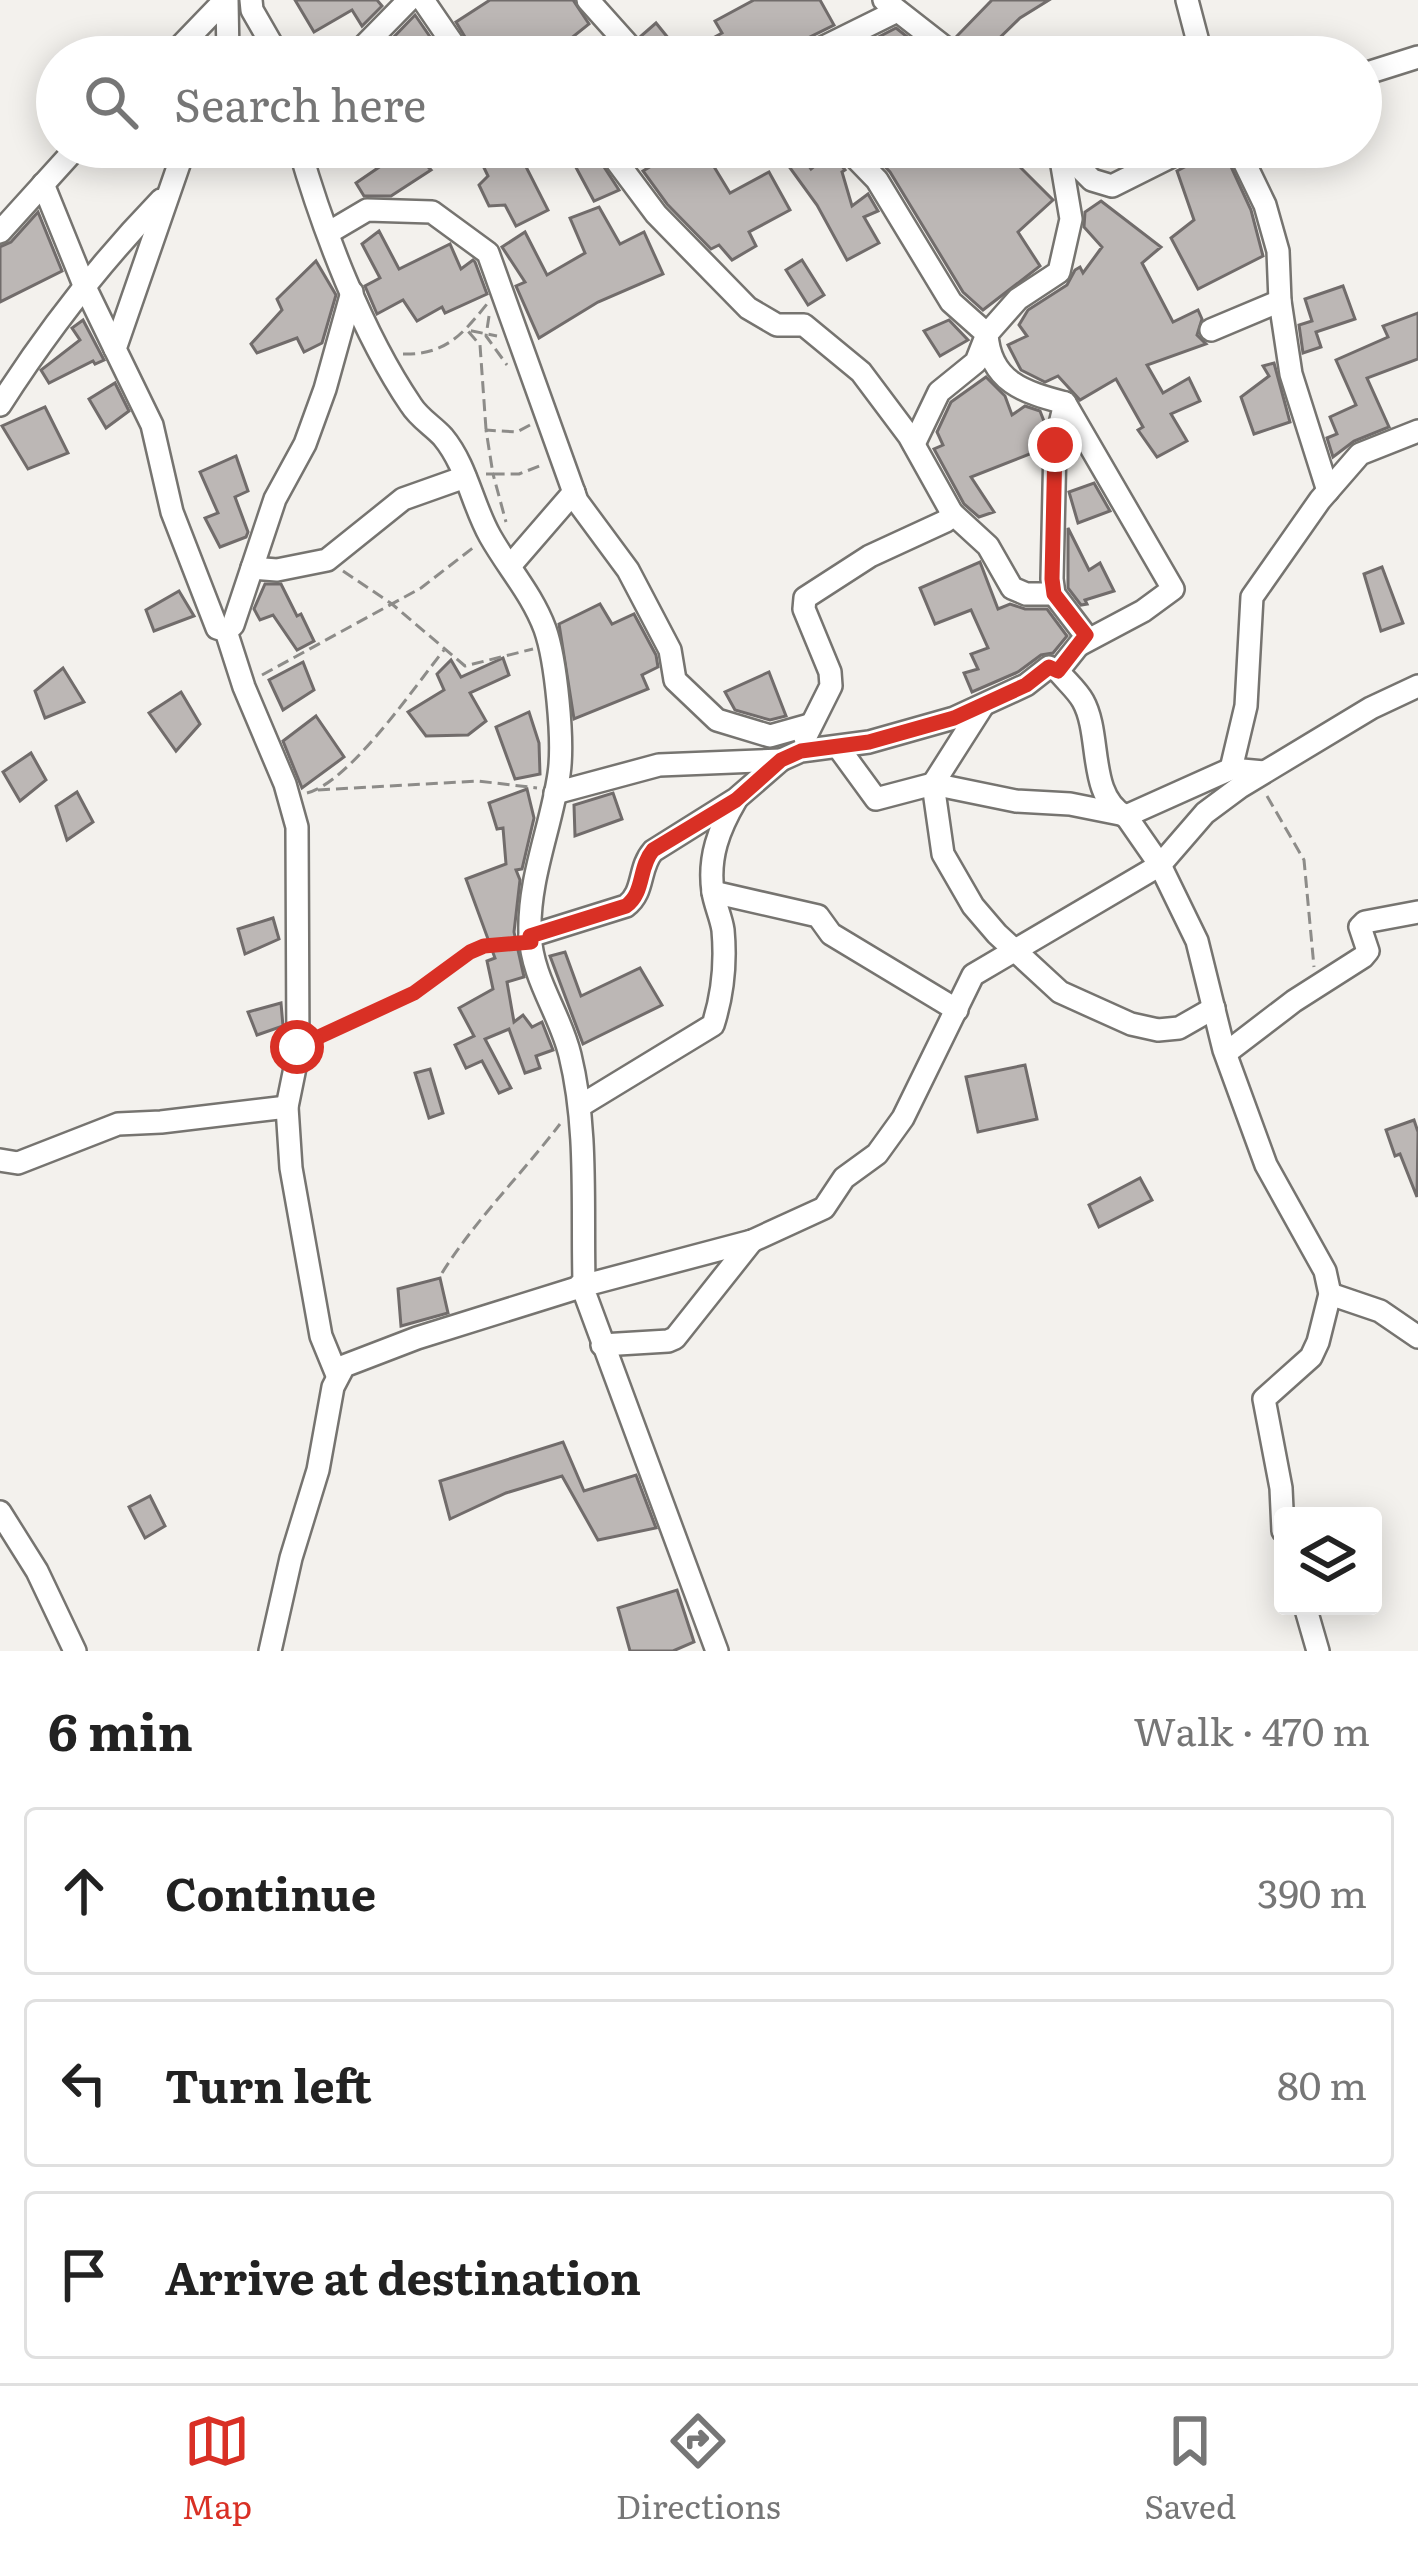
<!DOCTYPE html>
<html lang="en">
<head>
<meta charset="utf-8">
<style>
	:root { --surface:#fff; --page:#f6f6f6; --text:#222; --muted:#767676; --line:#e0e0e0; --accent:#d93025 }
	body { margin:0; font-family:Literata,serif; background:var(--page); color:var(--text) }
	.controls { position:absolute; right:36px; bottom:36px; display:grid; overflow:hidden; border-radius:12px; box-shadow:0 6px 30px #0003 }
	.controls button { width:108px; height:108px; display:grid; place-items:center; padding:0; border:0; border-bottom:3px solid var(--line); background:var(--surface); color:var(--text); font:60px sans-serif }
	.stop { position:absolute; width:36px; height:36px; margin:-27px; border:9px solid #d93025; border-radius:50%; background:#fff }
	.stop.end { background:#d93025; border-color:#fff; box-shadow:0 3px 12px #0008 }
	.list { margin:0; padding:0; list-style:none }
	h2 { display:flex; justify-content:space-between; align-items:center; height:156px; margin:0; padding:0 48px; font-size:51px }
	h2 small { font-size:39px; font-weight:400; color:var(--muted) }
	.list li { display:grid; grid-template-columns:78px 1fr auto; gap:36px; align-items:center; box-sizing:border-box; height:168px; margin:0 24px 24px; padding:0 24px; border:3px solid var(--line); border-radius:12px }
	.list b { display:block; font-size:45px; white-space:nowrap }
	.list em { font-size:39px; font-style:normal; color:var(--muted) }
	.icon { flex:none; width:66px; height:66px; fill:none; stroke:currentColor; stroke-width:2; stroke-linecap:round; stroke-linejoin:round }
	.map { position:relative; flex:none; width:1418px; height:1651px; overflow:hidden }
	.search { position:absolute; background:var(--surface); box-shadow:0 6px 30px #0003; left:36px; right:36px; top:36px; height:132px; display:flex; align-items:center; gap:30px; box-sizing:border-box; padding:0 42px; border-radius:66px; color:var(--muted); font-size:45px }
	.sheet { height:732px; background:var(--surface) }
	nav { display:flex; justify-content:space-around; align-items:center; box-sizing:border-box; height:168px; border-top:3px solid var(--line); background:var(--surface); font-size:33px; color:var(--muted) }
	nav a { display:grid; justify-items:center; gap:6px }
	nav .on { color:var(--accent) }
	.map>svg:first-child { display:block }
	.building { fill:#bcb7b5; stroke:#716c6b; stroke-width:3 }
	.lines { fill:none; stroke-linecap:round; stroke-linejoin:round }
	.minor-casing { stroke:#767470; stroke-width:26 }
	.path { stroke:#8d8c89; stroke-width:3; stroke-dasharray:12 6; stroke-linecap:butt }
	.minor { stroke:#fff; stroke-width:21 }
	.route { stroke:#d93025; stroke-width:15 }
</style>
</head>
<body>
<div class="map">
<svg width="1418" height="1651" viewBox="0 0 1418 1651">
	<rect width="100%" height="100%" fill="#f3f1ed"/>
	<g class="building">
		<polygon points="295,0 377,0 382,6 362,26 352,10 314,32"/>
		<polygon points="490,0 573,0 589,24 564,44 560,39 536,57 513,57 502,43 477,57 456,22"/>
		<polygon points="754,0 820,0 834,25 796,44 789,57 654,57 641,36 656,23 682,55 722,33 715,21"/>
		<polygon points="992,0 1049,0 1020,18 980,57 972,57 967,46 956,37"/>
		<polygon points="415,15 444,57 401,57 390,41"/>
		<polygon points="896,28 933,57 905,57 888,40 864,57 861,46"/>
		<polygon points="385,147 469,147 429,168 431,170 391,196 364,196 356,183 394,157"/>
		<polygon points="474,147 516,147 548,210 516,226 505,205 489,206 479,185 488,176"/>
		<polygon points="565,147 591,147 619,190 594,201"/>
		<polygon points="683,147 702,147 730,193 769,172 790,210 749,232 756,246 732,260 719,245 711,249 667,204 643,171"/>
		<polygon points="866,147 1000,147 1053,200 1018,232 1040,266 983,310 963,292 890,172"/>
		<polygon points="1205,147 1222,147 1251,210 1263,256 1198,289 1171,238 1194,220 1177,171 1198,160"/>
		<polygon points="798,150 811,169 831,152 845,170 842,172 852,206 868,194 878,211 864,217 879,243 847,260 817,205 785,161"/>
		<polygon points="1101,201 1161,247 1142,263 1173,322 1198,310 1202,319 1197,335 1206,344 1147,365 1163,393 1189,378 1200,401 1171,414 1187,441 1157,457 1138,430 1143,427 1116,379 1080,400 1058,376 1045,382 1021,370 1008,345 1027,336 1019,325 1028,310 1067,285 1075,270 1080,267 1083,273 1102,247 1084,227 1085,212"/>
		<polygon points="599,207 620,244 644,232 663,274 598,302 539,338 516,286 525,282 502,247 525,232 547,275 585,253 570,218"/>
		<polygon points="38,212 62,271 0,302 0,247 11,242"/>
		<polygon points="379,231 399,269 450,244 461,269 473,260 475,262 487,294 445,313 442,307 417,321 403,300 377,314 365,286 380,278 362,244"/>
		<polygon points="802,260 824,295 808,305 786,270"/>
		<polygon points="316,261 336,295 322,343 304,352 297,338 257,353 251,344 282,310 277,299"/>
		<polygon points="1343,286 1355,319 1316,332 1321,347 1303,353 1299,325 1312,321 1305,299"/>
		<polygon points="1418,313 1418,359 1367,378 1389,427 1354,441 1333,457 1327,438 1337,434 1330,417 1356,405 1336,360 1388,337 1383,326"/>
		<polygon points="83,320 104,360 95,364 93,361 49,383 41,370 80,340 72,328"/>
		<polygon points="949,320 968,340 940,356 924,331"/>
		<polygon points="1274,363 1290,422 1254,434 1241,397 1269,376 1263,366"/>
		<polygon points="986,377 1005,396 1012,415 1025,406 1040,411 1045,424 1040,450 971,477 994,512 979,517 964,504 934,449 943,445 937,432 951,402"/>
		<polygon points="115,383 129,411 106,428 89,399"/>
		<polygon points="45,407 68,453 28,469 2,426"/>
		<polygon points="236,456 248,491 235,497 248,532 246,537 220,547 205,518 218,513 200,472"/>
		<polygon points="1094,483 1110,511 1078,523 1069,492"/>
		<polygon points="1068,528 1089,570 1100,563 1114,591 1085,600 1087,604 1081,605 1068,588"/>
		<polygon points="980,562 998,609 1010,604 1025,609 1047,609 1067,636 1053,653 1041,655 1018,672 972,692 964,673 978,669 971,654 988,648 971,610 935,624 920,588"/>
		<polygon points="1382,567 1403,623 1381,631 1364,574"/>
		<polygon points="265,584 281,584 297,616 301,614 314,641 297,650 273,615 260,620 254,609"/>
		<polygon points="179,591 194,616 154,631 146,610"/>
		<polygon points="600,604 612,624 634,614 656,655 658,667 642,675 648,689 574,719 559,624"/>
		<polygon points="503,658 509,675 470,693 486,721 468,735 426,736 408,712 444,690 437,674 451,660 461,677"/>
		<polygon points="303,662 314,690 283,710 269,680"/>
		<polygon points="63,668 84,702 45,718 35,691"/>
		<polygon points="769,672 786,716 770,720 735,710 725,692"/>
		<polygon points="181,692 200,724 176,751 149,713"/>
		<polygon points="529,712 539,743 540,774 515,779 496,727"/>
		<polygon points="316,716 344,757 302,788 283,741"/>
		<polygon points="31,753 46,780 20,801 3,772"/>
		<polygon points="527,789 534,818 522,869 516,870 520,880 514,932 524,977 507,982 514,1022 523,1015 532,1027 542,1022 553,1050 536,1056 540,1068 525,1073 509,1029 485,1039 511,1088 499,1093 482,1061 466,1068 455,1045 474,1036 459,1008 493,989 487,961 495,958 466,879 506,864 503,828 497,829 489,803"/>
		<polygon points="77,792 93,822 67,840 56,806"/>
		<polygon points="613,793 622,819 575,836 574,805"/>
		<polygon points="273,918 279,939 245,954 238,929"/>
		<polygon points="565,952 581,996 640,968 662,1005 583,1044 550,956"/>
		<polygon points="281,1003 283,1026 257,1035 248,1012"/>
		<polygon points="1025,1065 1037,1119 978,1132 966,1077"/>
		<polygon points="430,1069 443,1113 429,1118 415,1073"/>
		<polygon points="1414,1120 1418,1132 1417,1197 1400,1154 1395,1156 1386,1130"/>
		<polygon points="1140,1178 1152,1200 1099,1227 1089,1205"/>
		<polygon points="440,1278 448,1313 401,1326 398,1289"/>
		<polygon points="563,1442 584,1491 636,1475 656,1528 598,1540 562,1476 506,1493 450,1519 440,1481"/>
		<polygon points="150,1496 165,1526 145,1538 129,1507"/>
		<polygon points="677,1590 694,1642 673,1651 630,1651 618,1608"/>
	</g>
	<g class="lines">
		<g class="minor-casing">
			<g id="minor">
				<polyline points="227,0 228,57"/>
				<polyline points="251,0 252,10 279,57"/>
				<polyline points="423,0 462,57"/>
				<polyline points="588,0 639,57"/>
				<polyline points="884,0 957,57"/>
				<polyline points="1187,0 1202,57"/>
				<polyline points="170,57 225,0"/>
				<polyline points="353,57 409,0"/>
				<polyline points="804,57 897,11"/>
				<polyline points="1361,75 1418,57"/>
				<polyline points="185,147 115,349 152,425 172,512 217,628 226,631 244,687 285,784 297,827 298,1053 287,1107 291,1168 321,1336 337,1375"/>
				<polyline points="606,147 656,214 748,308 777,325 804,325 861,372 909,436 952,513 988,546 1012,588 1026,594 1054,594"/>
				<polyline points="845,147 877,180 951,302 987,334 976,362 939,392 914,444"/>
				<polyline points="1059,147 1092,180 1112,186 1190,147"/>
				<polyline points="1237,147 1265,205 1278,251 1280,301 1291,374 1328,491"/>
				<polyline points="43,184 84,285 115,349"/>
				<polyline points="0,232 77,147"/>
				<polyline points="328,233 367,210 432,212 488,253 577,501 628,570 670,650 675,680 717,720 770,736 809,725"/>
				<polyline points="1211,330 1280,301"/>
				<polyline points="1065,403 1173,589 1143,611 1081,644"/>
				<path d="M0,405C48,330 99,264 161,200"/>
				<polyline points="510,566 574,492"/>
				<polyline points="252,568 277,570 327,560 403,499 465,477"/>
				<polyline points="226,631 233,625 275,499 305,444 325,389 352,292"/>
				<path d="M1058,671C1066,681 1077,690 1083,701C1102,735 1087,795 1125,816"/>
				<polyline points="982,707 933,784 943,854 973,906 997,934 1060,992 1131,1024 1158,1030 1179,1028 1214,1008"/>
				<polyline points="805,738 831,686 830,672 804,609 805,598 870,556 946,521 952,513"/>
				<polyline points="838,747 876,799 933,784 1016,801 1070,804 1120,814"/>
				<polyline points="1231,769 1246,706 1252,597 1320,500 1360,454 1418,431"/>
				<polyline points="1264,772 1231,769 1126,816 1160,865 1197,941 1224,1050 1266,1165 1325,1271 1330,1294 1318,1342 1311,1357 1264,1399 1281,1488 1283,1531"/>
				<polyline points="555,793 659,765 781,760"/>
				<polyline points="713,892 818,916 831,934 957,1010"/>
				<path d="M530,936L626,906C645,892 638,868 653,851L736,799L781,760L801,751L869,742L954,718L1026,685L1049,667L1058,671L1086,636L1054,594L1052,579L1055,445L1065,403C1024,392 990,382 987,334L1018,299L1059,272L1071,219L1059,148"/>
				<polyline points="1226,1053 1294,1001 1363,957 1368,951 1360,927 1365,922 1418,912"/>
				<path d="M580,1106L713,1025C723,994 726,963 723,930C721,917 715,905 713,892C708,857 719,829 736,800"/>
				<polyline points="0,1160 18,1163 118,1124 161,1122 287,1107"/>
				<polyline points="1330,1294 1380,1311 1418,1337"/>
				<polyline points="602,1345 668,1341 675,1338 752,1241"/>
				<polyline points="0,1512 37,1571 75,1651"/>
				<polyline points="1305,1606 1318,1651"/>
				<path d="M270,1651L291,1558L318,1470L333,1387L344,1366L417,1338L577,1288L584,1281C582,1206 588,1128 570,1055C560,1013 532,979 530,934C528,879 551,828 559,774C564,741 556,660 545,629C532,594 508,568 490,536C472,504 467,466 443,437C433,426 419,418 411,405C362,333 323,230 299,147"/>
				<polyline points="717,1651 582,1286 752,1241 824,1208 844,1178 877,1154 903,1118 973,975 1160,865 1205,813 1240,787 1371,708 1418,686"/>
			</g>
		</g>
		<g class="path">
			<polyline points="489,316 486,336 507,365"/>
			<path d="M403,354C445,355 462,335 487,304"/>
			<polyline points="530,425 517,432 486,430 493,474 519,474 542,465"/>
			<polyline points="486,429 480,345 467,330 497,336"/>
			<polyline points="486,474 493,474 506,522"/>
			<polyline points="343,571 392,604 465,666 533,649"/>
			<polyline points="262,675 421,588 474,547"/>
			<polyline points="318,790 478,781 537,788"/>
			<path d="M307,793C350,782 415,686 444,650"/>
			<polyline points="1267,796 1304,860 1314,967"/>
			<polyline points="316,1039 414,993 469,952 515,943"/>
			<path d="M442,1273C476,1219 521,1175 560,1124"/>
		</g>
		<use href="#minor" class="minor"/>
	</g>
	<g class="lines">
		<path class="route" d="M297,1047L414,993L470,952L484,946L531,942L530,936L626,906C645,892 638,868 653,850L736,800L781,760L801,751L869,742L954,718L1026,685L1049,667L1058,671L1086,635L1054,594L1052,579L1055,445"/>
	</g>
</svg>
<div class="controls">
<button><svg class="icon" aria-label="layers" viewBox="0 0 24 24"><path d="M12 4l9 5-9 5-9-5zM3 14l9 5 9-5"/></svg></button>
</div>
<div class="stop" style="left:297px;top:1047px"></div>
<div class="stop end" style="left:1055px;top:445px"></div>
<div class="search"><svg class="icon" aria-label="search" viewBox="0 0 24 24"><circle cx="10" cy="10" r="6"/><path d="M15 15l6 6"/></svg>Search here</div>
</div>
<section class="sheet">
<h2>6 min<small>Walk · 470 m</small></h2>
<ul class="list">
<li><svg class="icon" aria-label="ahead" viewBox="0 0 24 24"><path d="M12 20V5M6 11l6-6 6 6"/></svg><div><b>Continue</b></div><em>390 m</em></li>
<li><svg class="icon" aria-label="left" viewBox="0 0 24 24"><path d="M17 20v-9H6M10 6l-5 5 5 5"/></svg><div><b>Turn left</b></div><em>80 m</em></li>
<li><svg class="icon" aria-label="arrive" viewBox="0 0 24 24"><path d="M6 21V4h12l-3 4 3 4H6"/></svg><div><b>Arrive at destination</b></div></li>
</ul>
</section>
<nav>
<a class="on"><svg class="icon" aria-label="map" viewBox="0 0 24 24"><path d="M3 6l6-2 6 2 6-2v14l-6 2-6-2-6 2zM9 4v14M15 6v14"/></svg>Map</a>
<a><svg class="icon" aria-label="directions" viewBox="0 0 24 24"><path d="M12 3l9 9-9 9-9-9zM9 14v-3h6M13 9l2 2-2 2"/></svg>Directions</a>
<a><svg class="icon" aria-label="saved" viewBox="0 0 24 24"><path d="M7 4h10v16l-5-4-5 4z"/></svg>Saved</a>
</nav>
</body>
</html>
